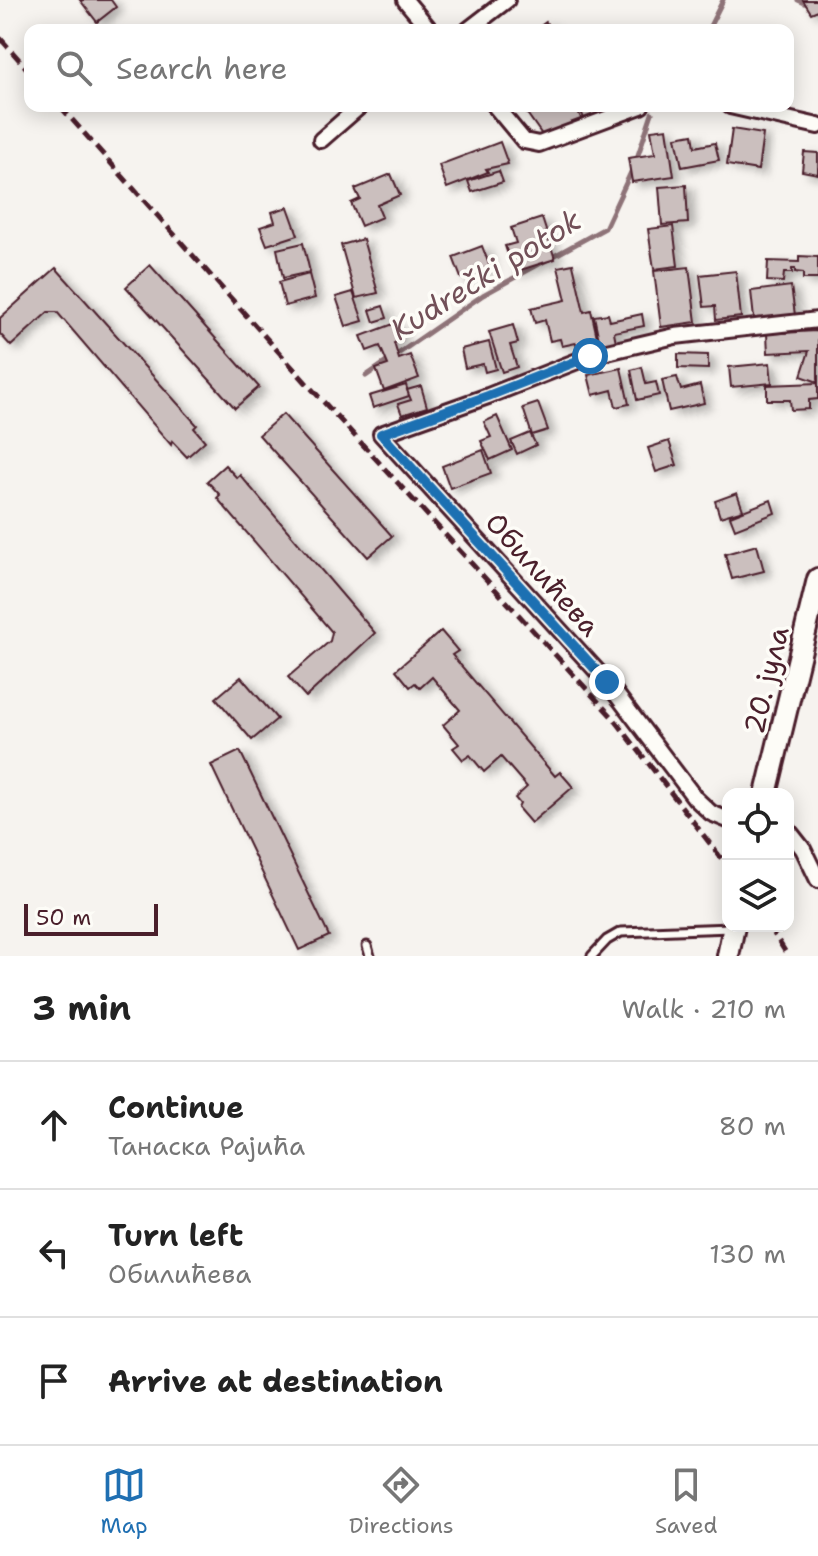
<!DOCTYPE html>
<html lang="en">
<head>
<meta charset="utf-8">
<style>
	:root { --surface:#fff; --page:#f6f6f6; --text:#222; --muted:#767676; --line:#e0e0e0; --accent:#1f6fb2 }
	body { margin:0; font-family:"Shantell Sans",sans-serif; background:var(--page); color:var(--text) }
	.controls { position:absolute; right:24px; bottom:24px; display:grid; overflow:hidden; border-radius:16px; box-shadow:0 4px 20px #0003 }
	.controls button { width:72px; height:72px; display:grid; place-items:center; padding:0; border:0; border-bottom:2px solid var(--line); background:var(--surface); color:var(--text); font:40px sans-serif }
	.scale { position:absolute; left:24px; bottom:20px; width:134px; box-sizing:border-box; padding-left:8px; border:4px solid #4a1f2b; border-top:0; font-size:22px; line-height:28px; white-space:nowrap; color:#4a1f2b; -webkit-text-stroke:6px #fdfcf7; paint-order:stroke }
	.stop { position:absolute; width:24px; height:24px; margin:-18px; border:6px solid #1f6fb2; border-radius:50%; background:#fff }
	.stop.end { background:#1f6fb2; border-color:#fff; box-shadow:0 2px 8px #0008 }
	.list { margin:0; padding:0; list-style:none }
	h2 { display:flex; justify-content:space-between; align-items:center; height:104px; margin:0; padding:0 32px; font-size:34px }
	h2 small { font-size:26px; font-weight:400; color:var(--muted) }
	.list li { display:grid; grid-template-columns:52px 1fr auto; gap:24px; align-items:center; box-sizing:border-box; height:128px; padding:0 32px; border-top:2px solid var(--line) }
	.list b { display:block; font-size:30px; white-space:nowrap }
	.list p { margin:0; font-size:26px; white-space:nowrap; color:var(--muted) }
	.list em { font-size:26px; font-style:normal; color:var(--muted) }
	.icon { flex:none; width:44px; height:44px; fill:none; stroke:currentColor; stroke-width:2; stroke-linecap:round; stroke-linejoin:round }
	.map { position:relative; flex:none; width:818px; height:956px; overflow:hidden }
	.search { position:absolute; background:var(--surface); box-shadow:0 4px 20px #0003; left:24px; right:24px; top:24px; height:88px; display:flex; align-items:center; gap:20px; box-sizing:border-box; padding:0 28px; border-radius:16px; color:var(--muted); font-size:30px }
	.sheet { height:488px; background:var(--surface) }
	nav { display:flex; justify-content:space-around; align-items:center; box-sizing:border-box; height:112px; border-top:2px solid var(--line); background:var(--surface); font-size:22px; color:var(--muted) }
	nav a { display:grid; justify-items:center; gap:4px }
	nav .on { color:var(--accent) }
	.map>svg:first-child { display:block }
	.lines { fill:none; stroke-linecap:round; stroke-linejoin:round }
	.stream { stroke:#8e7378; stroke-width:5 }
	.building { fill:#cbbfbe; stroke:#4a1f2b; stroke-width:2; filter:url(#shadow) }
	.service-casing { stroke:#4a1f2b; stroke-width:13 }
	.minor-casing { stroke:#4a1f2b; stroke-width:20 }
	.secondary-casing { stroke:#4a1f2b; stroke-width:26 }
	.service { stroke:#fdfcf7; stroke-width:7 }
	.minor { stroke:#fdfcf7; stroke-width:14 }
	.secondary { stroke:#fdfcf7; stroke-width:20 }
	.rail { stroke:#4a1f2b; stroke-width:5; stroke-dasharray:12 6; stroke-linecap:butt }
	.route { stroke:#1f6fb2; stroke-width:10 }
	.labels { text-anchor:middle; stroke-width:7; stroke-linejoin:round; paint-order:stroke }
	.street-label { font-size:28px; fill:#4a1f2b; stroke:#fdfcf7 }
	.water-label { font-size:30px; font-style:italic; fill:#725058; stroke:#fdfcf7 }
</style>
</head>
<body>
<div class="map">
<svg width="818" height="956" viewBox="0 0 818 956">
	<defs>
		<filter id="shadow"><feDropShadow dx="7" dy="4" stdDeviation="4" flood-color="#0004"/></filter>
	</defs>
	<rect width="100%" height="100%" fill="#f6f3ef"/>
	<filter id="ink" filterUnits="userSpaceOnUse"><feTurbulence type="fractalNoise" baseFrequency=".0125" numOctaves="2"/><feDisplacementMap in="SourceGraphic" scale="16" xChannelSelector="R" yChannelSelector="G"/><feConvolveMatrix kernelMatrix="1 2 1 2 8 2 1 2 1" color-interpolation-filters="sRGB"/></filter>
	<g filter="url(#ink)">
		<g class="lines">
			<g class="stream">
				<polyline points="798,0 818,9"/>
				<polyline points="708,30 723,0"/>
				<polyline points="636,161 652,113"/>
				<polyline points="366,376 483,295 605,228 632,170"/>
			</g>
		</g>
		<g class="building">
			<polygon points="80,0 111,0 116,7 97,22"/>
			<polygon points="803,0 818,0 818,10 811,13"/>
			<polygon points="546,22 552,30 535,30"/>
			<polygon points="542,106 576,106 582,121 543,136 526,112"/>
			<polygon points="579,106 607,106 609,112 585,121"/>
			<polygon points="667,128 674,176 632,182 628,158 655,154 651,130"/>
			<polygon points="732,129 763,134 758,170 727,165"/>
			<polygon points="693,134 695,147 715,143 719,160 682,167 676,137"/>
			<polygon points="500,142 508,164 486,169 488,172 447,188 439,165"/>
			<polygon points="804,152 818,153 818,174 802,171"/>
			<polygon points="499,171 503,182 472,192 468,181"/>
			<polygon points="391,174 400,195 377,205 382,217 361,226 351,203 360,199 355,189"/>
			<polygon points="686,185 688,223 662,225 659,187"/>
			<polygon points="288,207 298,235 267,245 260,227 275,222 272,212"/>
			<polygon points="542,218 555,259 514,272 505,246 516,243 511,228"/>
			<polygon points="673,226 678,266 654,269 648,229"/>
			<polygon points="363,239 378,293 356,298 341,245"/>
			<polygon points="303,243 310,272 283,278 277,249"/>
			<polygon points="482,246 490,267 461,278 453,257"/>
			<polygon points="799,256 818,257 818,279 803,279 803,273 795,272 795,269 792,269 792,273 784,273 783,282 767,281 768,261 799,262"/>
			<polygon points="573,264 584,312 591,310 599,346 577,350 576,343 562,346 560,339 550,341 545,320 535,323 531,308 566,300 558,267"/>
			<polygon points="150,265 259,387 235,408 126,287"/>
			<polygon points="689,267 696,322 661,327 654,271"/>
			<polygon points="56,268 197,425 194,428 205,441 187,457 172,441 171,445 57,312 48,312 11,346 0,334 0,318"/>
			<polygon points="736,271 741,317 716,320 715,306 704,307 700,275"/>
			<polygon points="309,274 315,298 285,306 279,282"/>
			<polygon points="791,286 795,315 754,319 751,291"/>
			<polygon points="353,292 363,321 346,326 336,297"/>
			<polygon points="383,306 387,318 374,322 370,310"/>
			<polygon points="608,314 610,321 642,314 644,326 614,332 616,342 600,345 594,316"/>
			<polygon points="396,323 402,340 394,343 399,359 410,355 419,378 384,391 376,369 388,365 380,346 367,351 361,336"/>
			<polygon points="513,325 518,343 510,345 517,367 502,372 489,332"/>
			<polygon points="815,331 818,332 818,382 801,376 809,351 768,353 767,334"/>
			<polygon points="489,342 496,369 485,372 483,364 465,368 461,349"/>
			<polygon points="678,354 708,355 708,369 678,368"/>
			<polygon points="770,363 772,383 731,387 729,367"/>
			<polygon points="642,367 646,384 656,382 659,395 637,400 631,370"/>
			<polygon points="621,368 629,404 616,407 612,390 593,395 588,375"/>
			<polygon points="677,377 681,390 700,385 704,403 669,411 662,380"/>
			<polygon points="818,383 818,399 809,400 809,409 791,410 790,400 767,400 767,385"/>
			<polygon points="406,385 409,396 373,408 369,396"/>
			<polygon points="421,386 427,407 402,415 398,404 411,400 407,390"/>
			<polygon points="538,403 548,430 532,435 523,408"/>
			<polygon points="283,414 392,536 368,557 259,435"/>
			<polygon points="497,416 512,450 490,460 481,441 491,437 484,422"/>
			<polygon points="530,433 536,445 517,454 511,441"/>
			<polygon points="669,441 677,465 656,472 648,448"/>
			<polygon points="483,450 491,473 450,488 442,466"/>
			<polygon points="225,465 237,478 240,475 375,633 306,697 288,677 330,641 332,632 217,498 220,495 207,481"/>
			<polygon points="737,493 743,510 720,517 715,501"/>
			<polygon points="771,500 775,513 735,529 730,516"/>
			<polygon points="757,545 764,571 732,579 725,554"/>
			<polygon points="441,631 458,651 452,655 555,776 560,772 573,787 531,823 518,808 520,804 515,798 527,787 501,757 484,772 470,755 463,760 453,748 459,744 443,725 460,710 432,677 420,688 415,683 410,687 396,670"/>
			<polygon points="241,677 277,719 252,740 216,698"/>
			<polygon points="240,751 329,936 299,950 211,765"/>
		</g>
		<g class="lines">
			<g class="service-casing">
				<g id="service">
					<polyline points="367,946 370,956"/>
					<polyline points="592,956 607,940 621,932 731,928"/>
				</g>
			</g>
			<g class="minor-casing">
				<g id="minor">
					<polyline points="405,0 430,30"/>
					<polyline points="468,30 507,0"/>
					<polyline points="495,106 524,141 539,144 641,106"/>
					<polyline points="730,106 818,126"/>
					<polyline points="321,140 360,106"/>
					<polyline points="728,820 711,813 695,798 607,682 381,434 488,396 590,356 675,336 818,320"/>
					<polyline points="788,830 803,849 818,880"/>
				</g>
			</g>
			<g class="secondary-casing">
				<g id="secondary">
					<polyline points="766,794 818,579"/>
					<polyline points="728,956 734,926"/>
				</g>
			</g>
			<use href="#service" class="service"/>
			<use href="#minor" class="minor"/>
			<use href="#secondary" class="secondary"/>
			<g class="rail">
				<polyline points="0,38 30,72"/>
				<polyline points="60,106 309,386 615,720 728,867"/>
				<polyline points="769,926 788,956"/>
			</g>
		</g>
	</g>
	<g class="lines" filter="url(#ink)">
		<polyline class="route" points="590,356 488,396 381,434 607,682"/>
	</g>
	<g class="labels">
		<g class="street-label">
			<text transform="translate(543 574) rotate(48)" y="10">Обилићева</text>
			<text transform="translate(766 680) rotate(-76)" y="10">20. јула</text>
		</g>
		<g class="water-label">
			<text transform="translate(486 275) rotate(-32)" y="10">Kudrečki potok</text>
		</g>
	</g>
</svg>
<div class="controls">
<button><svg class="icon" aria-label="locate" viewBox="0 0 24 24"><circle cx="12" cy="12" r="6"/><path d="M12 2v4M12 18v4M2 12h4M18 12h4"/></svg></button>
<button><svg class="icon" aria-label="layers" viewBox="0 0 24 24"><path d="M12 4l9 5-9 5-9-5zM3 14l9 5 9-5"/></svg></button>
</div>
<div class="scale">50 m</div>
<div class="stop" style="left:590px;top:356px"></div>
<div class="stop end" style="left:607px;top:682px"></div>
<div class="search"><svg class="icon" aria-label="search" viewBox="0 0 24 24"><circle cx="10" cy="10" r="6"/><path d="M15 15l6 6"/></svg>Search here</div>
</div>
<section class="sheet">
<h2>3 min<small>Walk · 210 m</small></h2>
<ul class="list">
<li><svg class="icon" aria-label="ahead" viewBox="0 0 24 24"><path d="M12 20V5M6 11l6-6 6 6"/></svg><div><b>Continue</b><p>Танаска Рајића</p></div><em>80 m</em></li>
<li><svg class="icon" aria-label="left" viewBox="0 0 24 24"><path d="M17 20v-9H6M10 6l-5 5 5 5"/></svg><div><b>Turn left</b><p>Обилићева</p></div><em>130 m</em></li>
<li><svg class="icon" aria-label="arrive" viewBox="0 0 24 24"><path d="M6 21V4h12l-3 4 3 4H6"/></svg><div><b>Arrive at destination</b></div></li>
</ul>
</section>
<nav>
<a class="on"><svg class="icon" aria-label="map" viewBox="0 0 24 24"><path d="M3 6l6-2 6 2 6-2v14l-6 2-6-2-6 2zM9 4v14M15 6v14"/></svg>Map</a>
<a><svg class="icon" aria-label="directions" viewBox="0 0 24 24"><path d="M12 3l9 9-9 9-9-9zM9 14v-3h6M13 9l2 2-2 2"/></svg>Directions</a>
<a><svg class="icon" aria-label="saved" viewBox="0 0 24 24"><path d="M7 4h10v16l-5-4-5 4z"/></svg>Saved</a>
</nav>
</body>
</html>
